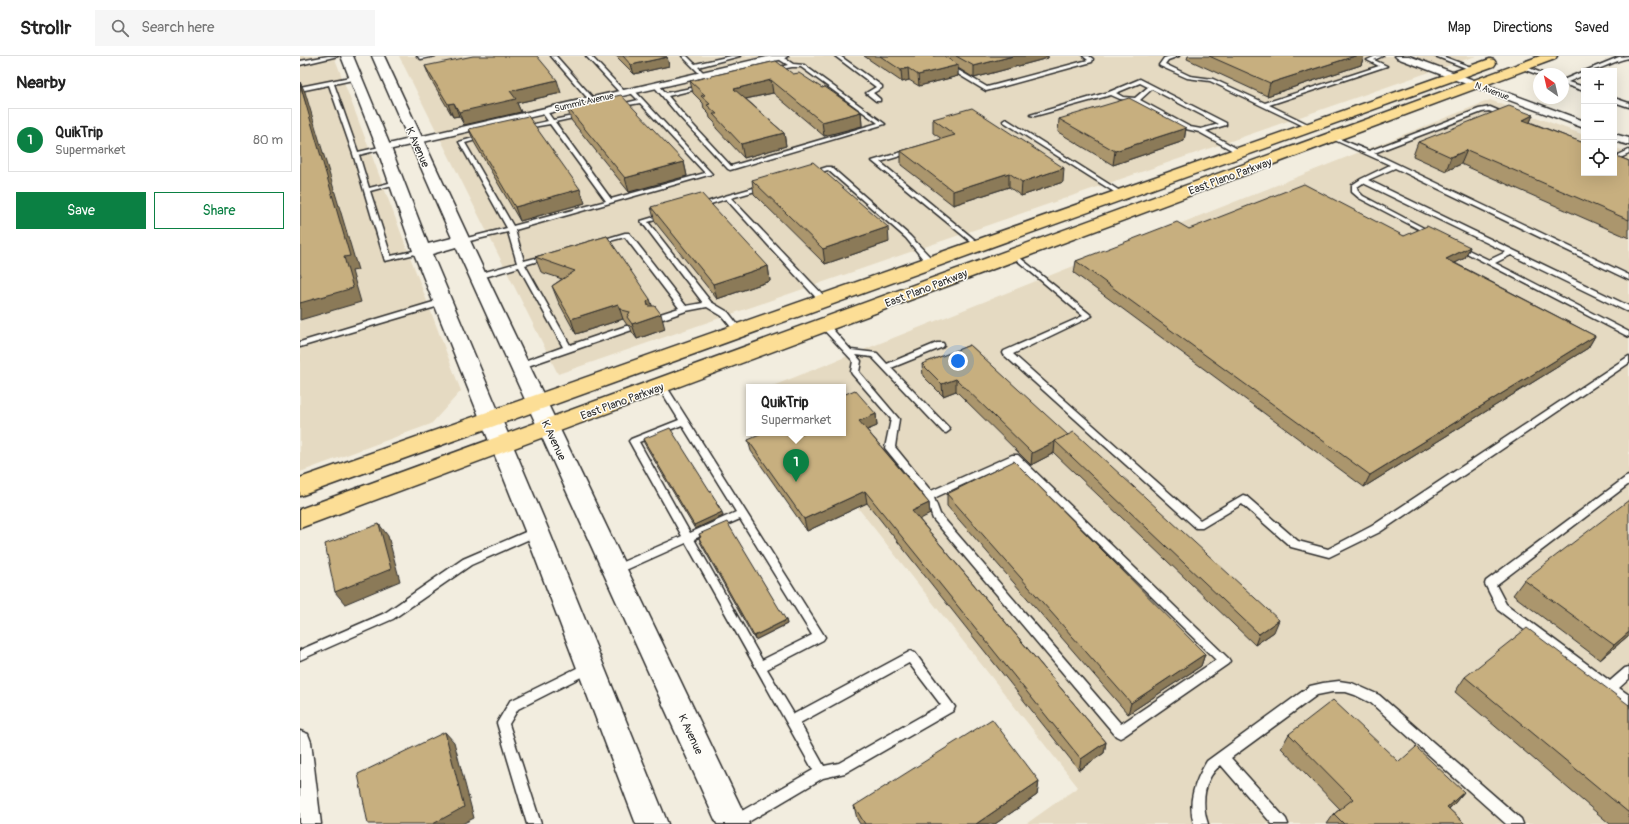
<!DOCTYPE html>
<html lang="en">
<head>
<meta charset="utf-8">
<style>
	:root { --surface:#fff; --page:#f6f6f6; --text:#222; --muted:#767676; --line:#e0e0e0; --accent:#0b8043 }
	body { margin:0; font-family:Pangolin,sans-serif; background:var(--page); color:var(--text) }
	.controls { position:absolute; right:12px; top:12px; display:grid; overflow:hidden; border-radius:0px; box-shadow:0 4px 16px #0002 }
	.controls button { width:36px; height:36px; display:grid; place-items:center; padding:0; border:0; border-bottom:1px solid var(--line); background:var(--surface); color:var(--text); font:20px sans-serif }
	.compass { position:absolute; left:1233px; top:12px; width:36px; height:36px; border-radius:50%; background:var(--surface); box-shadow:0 4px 16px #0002; rotate:326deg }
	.you { position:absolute; left:658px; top:305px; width:14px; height:14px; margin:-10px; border:3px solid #fff; border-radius:50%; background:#1a73e8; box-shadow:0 0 0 6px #1a73e833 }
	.badge { display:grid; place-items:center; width:26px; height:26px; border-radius:50%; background:var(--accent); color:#fff; font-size:13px; font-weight:700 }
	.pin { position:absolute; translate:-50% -33px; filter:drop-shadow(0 1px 2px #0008) }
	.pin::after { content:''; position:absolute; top:21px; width:14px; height:12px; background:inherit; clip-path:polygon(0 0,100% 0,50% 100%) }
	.popup { position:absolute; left:446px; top:328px; width:100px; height:52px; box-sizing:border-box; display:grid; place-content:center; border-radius:0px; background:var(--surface); filter:drop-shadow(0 1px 3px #0005); font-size:13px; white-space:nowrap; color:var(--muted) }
	.popup b { font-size:15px; color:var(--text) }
	.popup::after { content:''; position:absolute; left:50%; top:100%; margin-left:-8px; border:8px solid transparent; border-top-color:var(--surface) }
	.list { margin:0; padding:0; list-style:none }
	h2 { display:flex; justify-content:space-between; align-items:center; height:52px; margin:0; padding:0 16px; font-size:17px }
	h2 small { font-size:13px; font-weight:400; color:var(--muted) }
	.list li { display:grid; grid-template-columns:26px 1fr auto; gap:12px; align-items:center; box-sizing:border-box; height:64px; margin:0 8px 8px; padding:0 8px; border:1px solid var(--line); border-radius:0px }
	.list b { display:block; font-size:15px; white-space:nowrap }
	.list p { margin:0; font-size:13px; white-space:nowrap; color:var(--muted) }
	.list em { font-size:13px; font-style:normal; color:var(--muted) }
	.actions { display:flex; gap:8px; padding:12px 16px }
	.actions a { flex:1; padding:9px 0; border:1px solid var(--accent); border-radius:0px; text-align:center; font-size:14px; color:var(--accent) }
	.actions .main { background:var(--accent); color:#fff }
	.icon { flex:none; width:22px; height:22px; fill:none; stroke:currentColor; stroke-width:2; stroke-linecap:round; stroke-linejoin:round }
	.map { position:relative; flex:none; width:1329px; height:768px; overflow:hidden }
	header { display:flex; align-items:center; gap:24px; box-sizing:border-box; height:56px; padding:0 20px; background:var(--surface); border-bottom:1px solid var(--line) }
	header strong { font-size:19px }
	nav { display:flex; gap:22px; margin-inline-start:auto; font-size:14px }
	.search { width:280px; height:36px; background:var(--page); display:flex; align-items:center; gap:10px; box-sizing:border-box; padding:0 14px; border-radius:0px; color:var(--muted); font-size:15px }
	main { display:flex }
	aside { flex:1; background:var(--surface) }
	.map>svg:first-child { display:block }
	.built { fill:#e5dac2 }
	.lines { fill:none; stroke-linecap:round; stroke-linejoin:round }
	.service-casing { stroke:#2b2b2b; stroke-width:3 }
	.minor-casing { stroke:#2b2b2b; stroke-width:3 }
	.secondary-casing { stroke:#2b2b2b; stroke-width:3 }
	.primary-casing { stroke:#2b2b2b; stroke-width:3 }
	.service { fill:#fdfcf7; fill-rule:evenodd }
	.minor { fill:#fdfcf7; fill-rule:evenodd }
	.secondary { fill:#fdfcf7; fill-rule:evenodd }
	.primary { fill:#fcde96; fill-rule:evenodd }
	.wall { fill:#ab966d; stroke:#2b2b2b }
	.shaded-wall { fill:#8b7a59; stroke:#2b2b2b }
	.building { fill:#c7af7f; stroke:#2b2b2b }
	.labels { text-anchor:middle; stroke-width:3; stroke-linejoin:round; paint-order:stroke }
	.far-street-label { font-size:9px; fill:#2b2b2b; stroke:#fdfcf7 }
	.street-label { font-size:11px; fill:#2b2b2b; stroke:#fdfcf7 }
</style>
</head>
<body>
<header>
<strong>Strollr</strong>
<div class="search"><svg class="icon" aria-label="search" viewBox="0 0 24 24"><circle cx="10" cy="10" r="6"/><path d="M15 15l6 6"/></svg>Search here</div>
<nav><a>Map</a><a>Directions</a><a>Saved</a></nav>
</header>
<main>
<aside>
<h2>Nearby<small></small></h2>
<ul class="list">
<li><span class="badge">1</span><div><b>QuikTrip</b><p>Supermarket</p></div><em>80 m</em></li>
</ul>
<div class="actions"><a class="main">Save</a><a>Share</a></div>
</aside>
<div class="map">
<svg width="1329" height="768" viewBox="0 0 1329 768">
	<rect width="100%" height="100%" fill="#f2eddf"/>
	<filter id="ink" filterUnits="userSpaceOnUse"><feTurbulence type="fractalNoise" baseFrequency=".025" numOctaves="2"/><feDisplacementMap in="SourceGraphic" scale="8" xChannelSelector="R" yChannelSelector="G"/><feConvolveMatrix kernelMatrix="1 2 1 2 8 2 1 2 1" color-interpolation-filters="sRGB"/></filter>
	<g filter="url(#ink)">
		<g class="built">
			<polygon points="0,0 34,0 161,335 131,368 0,416"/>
			<polygon points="99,0 1176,0 258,318"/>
			<polygon points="1190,44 1284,79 1284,117 1314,117 1314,91 1329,97 1329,768 726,768 778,731 499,377 543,377 543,331 470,331"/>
		</g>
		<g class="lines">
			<g class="service-casing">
				<g id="service">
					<polygon points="28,0 38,0 0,9 0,5"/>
					<polygon points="117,0 135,0 121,3"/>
					<polygon points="251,0 256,0 294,43 294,45 290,45"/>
					<polygon points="286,0 291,0 325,36 325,38 321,38"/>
					<polygon points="382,0 387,0 395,8 431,0 440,0 398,11 406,19 403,21"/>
					<polygon points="477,0 481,0 493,8 504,9 585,68 430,114 428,113 378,59 353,29 358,28 366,37 406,29 406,31 368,40 382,57 431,110 578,67 501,11 492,11 471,15 471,13 488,9 477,2"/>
					<polygon points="535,0 540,0 582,30 582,32 573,37 580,43 580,45 576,45 566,37 576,31"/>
					<polygon points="628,0 634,0 687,31 788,4 783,0 789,0 793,3 792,6 686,35"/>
					<polygon points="871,0 879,0 868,4 865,8 890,20 913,23 965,47 1079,10 1067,4 1076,0 1083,0 1074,4 1087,10 969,49 1012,70 1013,71 1010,73 910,25 887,22 860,10 859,9 864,2"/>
					<polygon points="1135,0 1142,0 1176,13 1171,14"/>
					<path d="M1329,0V2C1314,4 1301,15 1285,15L1319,1Z"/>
					<polygon points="1220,10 1224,10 1244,18 1239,19 1220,12"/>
					<polygon points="1284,15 1284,19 1268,26 1284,31 1284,35 1263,28 1263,24"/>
					<polygon points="55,20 58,22 57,23 34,28 58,96 84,90 87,92 59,99 69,132 97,125 100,127 70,135 91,200 122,193 126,195 124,196 85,205 53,98 29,29 0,35 0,31"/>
					<path d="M840,23L926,67V69L906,75L941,95V97H937L899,76L886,73L835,45L820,43L811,39L735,60L730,59L809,36ZM840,27L848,31L835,42L823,41L816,37ZM852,33L919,68L901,73L890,71L840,44Z"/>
					<polygon points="330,34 334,34 412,118 215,174 224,205 247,199 251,201 225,209 270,289 326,270 329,270 333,272 332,274 222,312 216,312 215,310 216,308 263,291 219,211 178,223 174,221 175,219 217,207 208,176 161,187 158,185 159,184 207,172 159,86 184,79 187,81 165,87 213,170 306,145 250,68 221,73 221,71 248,65 241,55 242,54 246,54 253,64 283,58 283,60 255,66 311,143 405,117 340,47 317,51 317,49 338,44 330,36"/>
					<polygon points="1314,42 1329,47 1329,51 1314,46"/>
					<polygon points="1190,51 1209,59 1206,61 1189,55 1182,56 1074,97 1329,219 1329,224 1095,112 1068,124 1329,250 1329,255 1326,255 1211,199 1195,207 1329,276 1329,281 1155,191 1156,190 1160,190 1189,204 1206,196 1063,127 1057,131 1058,135 1063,140 1135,178 1132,180 1130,179 1059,142 1052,136 1052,129 1061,123 1090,109 1030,82 1035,81 1069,95 1179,53"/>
					<polygon points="706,63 823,137 824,138 819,139 704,66 703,65"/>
					<polygon points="612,93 615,95 614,96 580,106 680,188 680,190 676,190 572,105"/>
					<polygon points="1329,94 1329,98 1318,103 1314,103 1314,101"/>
					<polygon points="527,111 531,111 610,180 633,204 633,208 627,208 606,182 528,114 511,119 508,117"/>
					<polygon points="464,129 467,131 466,132 431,142 526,242 526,246 520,246 426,143 398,152 395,150 425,140"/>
					<polygon points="364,158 367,160 366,161 348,166 411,246 428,256 442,274 441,276 435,276 422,260 407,251 386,255 360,264 354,264 353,262 354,260 379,252 325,181 298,188 295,186 325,177 329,177 386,250 403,247 341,165"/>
					<polygon points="714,197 792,260 713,298 900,464 943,439 946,440 998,485 1028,493 1072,470 1329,300 1329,307 1080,476 1029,501 991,491 942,448 902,472 896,472 704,299 703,297 704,295 783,260 712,200 712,198"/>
					<polygon points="140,244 146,244 147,246 146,248 0,291 0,286"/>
					<path d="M522,268H528L551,294L577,297L587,308L637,287H643L644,289L643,291L591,312L649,372L650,374L646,377L643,376L572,301L556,299L561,305L559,316L599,363L595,391L631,435L712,399H718L928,602L930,605L928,608L824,680L820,682L816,680L633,463L625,441L585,392L591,363L552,318L551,316L553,305L522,272L521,270ZM714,405L916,604L821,668L640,458L634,442Z"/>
					<path d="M362,327L365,328L525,581L523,584L467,613L494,658L611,595L615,597L655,651L653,655L545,717L523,722L445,768H426L428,763L513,714L386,487L319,517L315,518L311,517L310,514L311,511L382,480L329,385L331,383L379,364L358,330ZM382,369L436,456L390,477L339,386ZM440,463L512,579L462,604L394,483ZM609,607L641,649L539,707L524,710L500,667Z"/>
					<polygon points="1329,420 1329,428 1196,529 1206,548 1310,625 1325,612 1329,611 1329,623 1319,632 1329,639 1329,651 1325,650 1198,554 1185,528 1186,525 1326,421"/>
					<polygon points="237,471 241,472 242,475 241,478 171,509 93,563 0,604 0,594 85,557 163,503"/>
					<polygon points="289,606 293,607 295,611 293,615 218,653 209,668 241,768 227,768 197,667 210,645"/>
					<path d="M1039,625L1052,627L1079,639L1221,763L1223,768H1206L1071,647L1055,639L1046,636H1032L1017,639L931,702L986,763L988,768H972L921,709C903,722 901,748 908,768H894C887,745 895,725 907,705L1010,630L1023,627Z"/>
				</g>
			</g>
			<g class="minor-casing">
				<g id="minor">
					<polygon points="471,0 488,0 483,3 84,95 78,92 84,89"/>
					<polygon points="1095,0 1109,0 1284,65 1284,72 1097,2"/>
					<polygon points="1314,78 1329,82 1329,89 1314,85"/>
					<polygon points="0,675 8,678 11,686 21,768 0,768"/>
				</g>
			</g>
			<g class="secondary-casing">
				<polygon id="secondary" points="41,0 53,0 91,92 128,188 152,182 72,0 84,0 187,221 449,768 417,768 156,191 132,198 249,475 368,768 336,768 225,475 113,195 77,92"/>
			</g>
			<g class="primary-casing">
				<g id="primary">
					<polygon points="1240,0 1257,0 1255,3 0,472 0,453"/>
					<polygon points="1190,3 1194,4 1196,7 1194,10 0,440 0,422"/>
				</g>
			</g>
			<use href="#service" class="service"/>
			<use href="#minor" class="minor"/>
			<use href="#secondary" class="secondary"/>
			<use href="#primary" class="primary"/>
		</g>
		<g class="wall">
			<polygon points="316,0 366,0 367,1 369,10 334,18"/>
			<polygon points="564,0 748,0 748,2 674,22 658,12 658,20 619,30 609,24 602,26"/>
			<polygon points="888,0 1064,0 1061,9 967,40 887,3"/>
			<polygon points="125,10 261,37 217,47 221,56 164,69 159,60 153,61 130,22"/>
			<polygon points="493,18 522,32 561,56 562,70 524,80 473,37 446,43 484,77 486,90 444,102 416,72 415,67 410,62 409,58 404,53 403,47 393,37 390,25"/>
			<polygon points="267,51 384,106 387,120 329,136 271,64"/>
			<polygon points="1233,59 1230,66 1329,105 1329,182 1161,108 1146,115 1113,100 1118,86"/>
			<polygon points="633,63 763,126 721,140 709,131 653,149 601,109 601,95 642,83 633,77"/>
			<polygon points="759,63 886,72 884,85 813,109 758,76"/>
			<polygon points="169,73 285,147 220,165 174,86"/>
			<polygon points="452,124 589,186 525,208 454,138"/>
			<polygon points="351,151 468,210 470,225 417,243 355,166"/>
			<polygon points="889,173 1104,180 1170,191 1165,202 1155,207 1295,280 1288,292 1064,431 774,217 776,205"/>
			<polygon points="307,180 352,250 365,273 337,283 332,276 330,270 327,269 323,263 276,278 258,245 252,230 262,223 241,216 235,201"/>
			<polygon points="670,289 974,576 955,589 754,397 731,409 656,335 643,340 623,320 622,308"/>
			<polygon points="576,358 577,370 567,374 629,447 630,458 619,463 806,686 804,697 779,714 567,447 507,475 451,395 448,384"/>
			<polygon points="343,383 419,450 423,460 395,473 344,387"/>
			<polygon points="647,438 905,598 901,610 828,658 647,450"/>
			<polygon points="399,478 486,564 487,568 455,584 400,486 399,482 400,482"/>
			<polygon points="1224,524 1329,579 1300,604 1213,539"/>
			<polygon points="1165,621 1329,649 1329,768 1310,768 1155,636"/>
			<polygon points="989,678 1099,706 1164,736 1153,749 1149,753 1165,768 1027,768 1034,758 1040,753 981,692"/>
			<polygon points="739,725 737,739 695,768 560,768 557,763 554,750"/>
		</g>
		<g class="shaded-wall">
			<polygon points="713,0 748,0 748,2 674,22 674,10"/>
			<polygon points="1055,0 1064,0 1061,9 967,40 970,27"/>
			<polygon points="367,1 369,10 334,18 331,9"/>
			<polygon points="658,9 658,20 619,30 618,19"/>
			<polygon points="608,12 609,24 602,26 601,14"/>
			<polygon points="257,24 261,37 217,47 221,56 164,69 159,56 210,35"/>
			<polygon points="471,24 473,37 436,45 434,33"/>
			<polygon points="0,26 5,36 58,214 52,215 61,246 0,264 0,247 44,201"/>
			<polygon points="154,47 159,60 153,61 148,48"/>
			<polygon points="561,56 562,70 524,80 522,66"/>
			<polygon points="1233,59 1227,73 1223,64"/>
			<polygon points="886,72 884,85 813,109 815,95"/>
			<polygon points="484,77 486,90 444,102 441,88"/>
			<polygon points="1167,94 1161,108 1146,115 1151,101"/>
			<polygon points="384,106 387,120 329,136 325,122"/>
			<polygon points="764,112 763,126 721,140 722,126"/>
			<polygon points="709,117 709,131 653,149 653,135"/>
			<polygon points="280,133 285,147 220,165 215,151"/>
			<polygon points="588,171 589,186 525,208 523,193"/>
			<polygon points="1170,191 1165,202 1141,214 1146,203"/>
			<polygon points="468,210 470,225 417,243 413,228"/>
			<polygon points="350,243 355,258 352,261 347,246"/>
			<polygon points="318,248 323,263 276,278 271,263"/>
			<polygon points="361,258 365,273 337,283 332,268"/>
			<polygon points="1295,280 1288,292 1064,431 1070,419"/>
			<polygon points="656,323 656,335 643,340 642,328"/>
			<polygon points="576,358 577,370 560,377 559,365"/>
			<polygon points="768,379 755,385 754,397 731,409 732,397"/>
			<polygon points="565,435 567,447 507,475 504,463"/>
			<polygon points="629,447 630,458 613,467 612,455"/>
			<polygon points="422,456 423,460 395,473 394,469"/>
			<polygon points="79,468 88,480 100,525 45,548 35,536"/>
			<polygon points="486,564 487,568 455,584 454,580"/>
			<polygon points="979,564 974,576 955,589 959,578"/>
			<polygon points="1329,576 1329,579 1300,604 1314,589"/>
			<polygon points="905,598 901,610 828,658 831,647"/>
			<polygon points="145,676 154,686 174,762 162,768 133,768"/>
			<polygon points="806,686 804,697 779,714 781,703"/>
			<polygon points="739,725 737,739 695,768 676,768"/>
			<polygon points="1164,736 1153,749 1135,764 1147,751"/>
		</g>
		<g class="building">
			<polygon points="173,0 237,0 257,24 210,35 216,43 159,56 154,47 148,48 125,10"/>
			<polygon points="323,0 366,0 367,1 331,9"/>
			<polygon points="580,0 644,0 658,9 618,19 608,12 601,14"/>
			<polygon points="656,0 713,0 674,10"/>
			<polygon points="909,0 1055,0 970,27"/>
			<polygon points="476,5 493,18 499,17 522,32 525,31 561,56 522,66 471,24 434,33 484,77 441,88 413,58 417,58 407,49 410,48 401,40 405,39 390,25"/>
			<polygon points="0,28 50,200 44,201 53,232 0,247 0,220 1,220 0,216"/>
			<polygon points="321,39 384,106 325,122 267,51"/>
			<polygon points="829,42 886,72 815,95 759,63"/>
			<polygon points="1209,50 1233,59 1223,64 1284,87 1284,117 1314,117 1314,99 1329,105 1329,164 1167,94 1151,101 1118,86"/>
			<polygon points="672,52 764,112 722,126 709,117 653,135 601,95 655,79 633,63"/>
			<polygon points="228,60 280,133 215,151 169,73"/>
			<polygon points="513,106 588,171 523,193 452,124"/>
			<polygon points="1004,128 1104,180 1127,170 1170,191 1146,203 1295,280 1070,419 776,205 877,166 889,173"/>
			<polygon points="401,137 468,210 413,228 351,151"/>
			<polygon points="307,180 350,243 347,246 348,250 355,250 361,258 332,268 327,261 330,256 322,254 318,248 271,263 252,230 275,215 235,201"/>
			<polygon points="670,289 768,379 732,397 656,323 642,328 622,308"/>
			<polygon points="555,334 576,358 559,365 629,447 612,455 806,686 781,703 565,435 504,463 448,384 464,377 543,377 543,339"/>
			<polygon points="370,372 417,446 416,447 422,456 394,469 343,383"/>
			<polygon points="774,376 979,564 959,578 755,385"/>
			<polygon points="714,405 905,598 831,647 647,438"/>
			<polygon points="1329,444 1329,576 1314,589 1224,524"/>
			<polygon points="427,466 486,564 454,580 399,482 401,481 399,478"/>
			<polygon points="79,468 91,513 35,536 25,488"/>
			<polygon points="1227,572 1329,649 1329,757 1165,621"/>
			<polygon points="1033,644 1099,706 1116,691 1164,736 1147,751 1165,768 1044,768 1034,758 1053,743 989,678"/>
			<polygon points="692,663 739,725 676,768 565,768 554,750"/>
			<polygon points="145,676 164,751 133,768 68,768 58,718"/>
		</g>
	</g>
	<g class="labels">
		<g class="far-street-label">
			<text transform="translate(1192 35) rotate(21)" y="3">N Avenue</text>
			<text transform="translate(284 46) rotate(-13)" y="3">Summit Avenue</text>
		</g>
		<g class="street-label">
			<text transform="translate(118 91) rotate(66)" y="4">K Avenue</text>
			<text transform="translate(930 120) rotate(-20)" y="4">East Plano Parkway</text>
			<text transform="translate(626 232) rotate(-21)" y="4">East Plano Parkway</text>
			<text transform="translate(322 345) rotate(-20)" y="4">East Plano Parkway</text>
			<text transform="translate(254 384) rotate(65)" y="4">K Avenue</text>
			<text transform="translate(391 678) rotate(65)" y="4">K Avenue</text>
		</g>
	</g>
</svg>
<div class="controls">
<button>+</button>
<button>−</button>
<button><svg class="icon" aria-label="locate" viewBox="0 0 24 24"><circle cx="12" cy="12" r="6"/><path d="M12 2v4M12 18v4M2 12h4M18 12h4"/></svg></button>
</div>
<svg class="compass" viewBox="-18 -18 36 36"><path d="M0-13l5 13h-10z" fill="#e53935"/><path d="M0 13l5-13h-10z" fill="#767676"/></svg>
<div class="you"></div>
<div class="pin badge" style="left:496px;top:426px">1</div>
<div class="popup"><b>QuikTrip</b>Supermarket</div>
</div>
</main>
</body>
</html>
